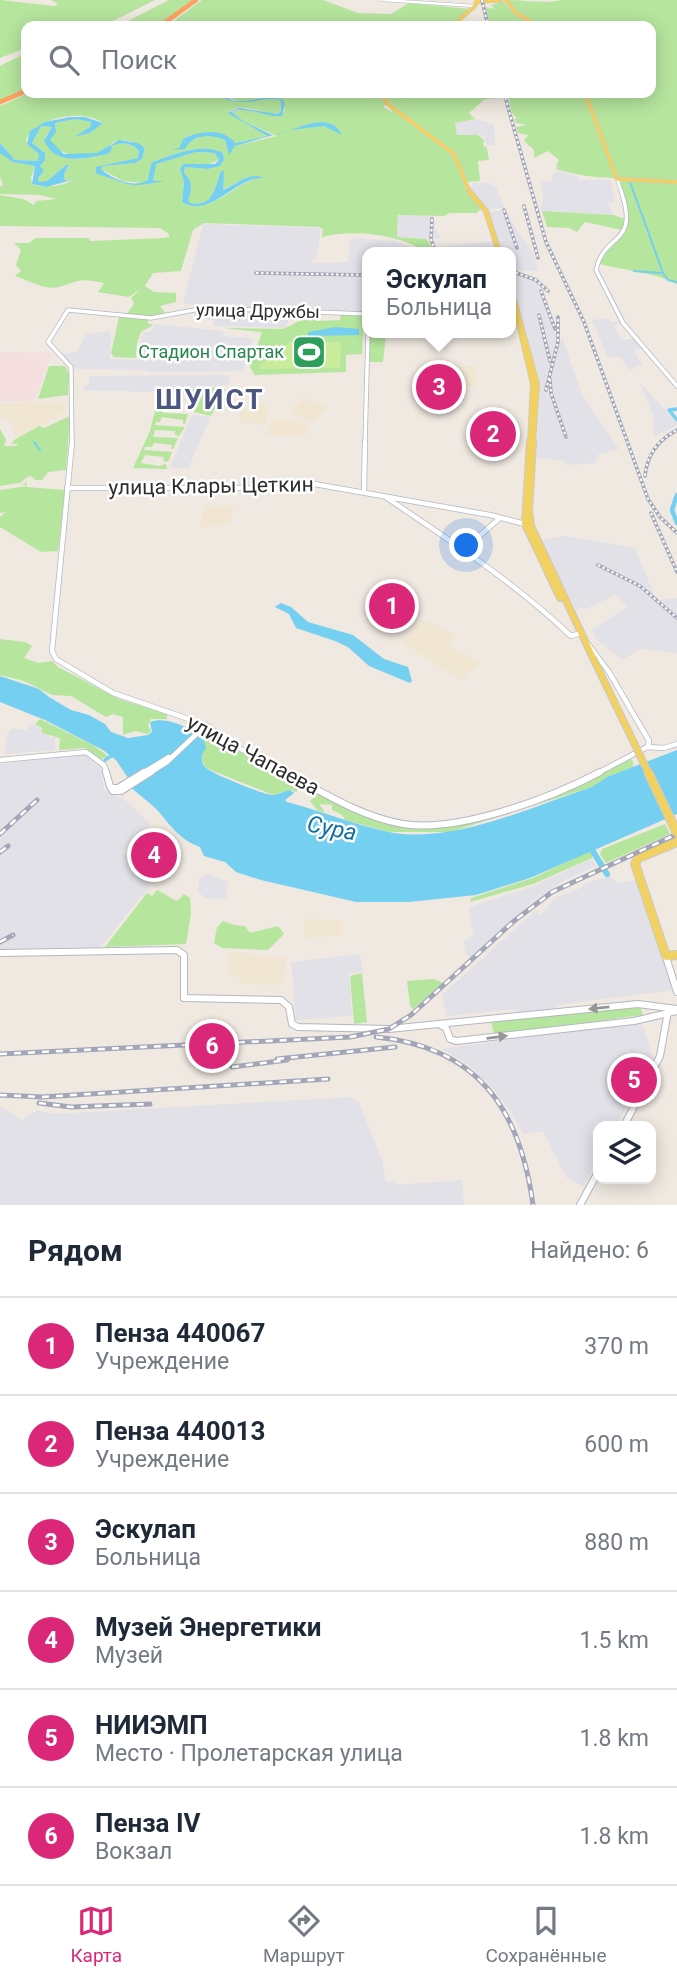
<!DOCTYPE html>
<html lang="ru">
<head>
<meta charset="utf-8">
<style>
	:root { --surface:#fff; --page:#f2f2f3; --text:#1f2937; --muted:#747a83; --line:#e0e1e3; --accent:#db2777 }
	body { margin:0; font-family:Roboto,sans-serif; background:var(--page); color:var(--text) }
	.controls { position:absolute; right:21px; bottom:21px; display:grid; overflow:hidden; border-radius:14px; box-shadow:0 4px 18px #0003 }
	.controls button { width:63px; height:63px; display:grid; place-items:center; padding:0; border:0; border-bottom:2px solid var(--line); background:var(--surface); color:var(--text); font:35px sans-serif }
	.you { position:absolute; left:467px; top:546px; width:24px; height:24px; margin:-18px; border:5px solid #fff; border-radius:50%; background:#1a73e8; box-shadow:0 0 0 10px #1a73e833 }
	.badge { display:grid; place-items:center; width:46px; height:46px; border-radius:50%; background:var(--accent); color:#fff; font-size:23px; font-weight:700 }
	.pin { position:absolute; translate:-50% -50%; border:4px solid #fff; box-shadow:0 2px 7px #0006 }
	.popup { position:absolute; left:362px; top:247px; width:154px; height:91px; box-sizing:border-box; display:grid; place-content:center; border-radius:14px; background:var(--surface); filter:drop-shadow(0 2px 5px #0005); font-size:23px; white-space:nowrap; color:var(--muted) }
	.popup b { font-size:26px; color:var(--text) }
	.popup::after { content:''; position:absolute; left:50%; top:100%; margin-left:-14px; border:14px solid transparent; border-top-color:var(--surface) }
	.list { margin:0; padding:0; list-style:none }
	h2 { display:flex; justify-content:space-between; align-items:center; height:91px; margin:0; padding:0 28px; font-size:30px }
	h2 small { font-size:23px; font-weight:400; color:var(--muted) }
	.list li { display:grid; grid-template-columns:46px 1fr auto; gap:21px; align-items:center; box-sizing:border-box; height:98px; padding:0 28px; border-top:2px solid var(--line) }
	.list b { display:block; font-size:26px; white-space:nowrap }
	.list p { margin:0; font-size:23px; white-space:nowrap; color:var(--muted) }
	.list em { font-size:23px; font-style:normal; color:var(--muted) }
	.icon { flex:none; width:38px; height:38px; fill:none; stroke:currentColor; stroke-width:2; stroke-linecap:round; stroke-linejoin:round }
	.map { position:relative; flex:none; width:677px; height:1205px; overflow:hidden }
	.search { position:absolute; background:var(--surface); box-shadow:0 4px 18px #0003; left:21px; right:21px; top:21px; height:77px; display:flex; align-items:center; gap:18px; box-sizing:border-box; padding:0 24px; border-radius:14px; color:var(--muted); font-size:26px }
	.sheet { height:679px; background:var(--surface) }
	nav { display:flex; justify-content:space-around; align-items:center; box-sizing:border-box; height:98px; border-top:2px solid var(--line); background:var(--surface); font-size:19px; color:var(--muted) }
	nav a { display:grid; justify-items:center; gap:4px }
	nav .on { color:var(--accent) }
	.map>svg:first-child { display:block }
	.industrial { fill:#e3e1e8 }
	.education { fill:#f0e6d1 }
	.medical { fill:#f5dfe0 }
	.green { fill:#b6e59e }
	.pitch { fill:#c9ec9a }
	.water { fill:#75cff0 }
	.lines { fill:none; stroke-linecap:round; stroke-linejoin:round }
	.stream { stroke:#75cff0; stroke-width:2 }
	.canal { stroke:#75cff0; stroke-width:3.5 }
	.river-far2 { stroke:#75cff0; stroke-width:3.5 }
	.river-far1 { stroke:#75cff0; stroke-width:4.5 }
	.river { stroke:#75cff0; stroke-width:6 }
	.secondary-far3-casing { stroke:#b4b7c1; stroke-width:3.5 }
	.secondary-far2-casing { stroke:#b4b7c1; stroke-width:5 }
	.secondary-far1-casing { stroke:#b4b7c1; stroke-width:6 }
	.secondary-casing { stroke:#b4b7c1; stroke-width:8 }
	.primary-far3-casing { stroke:#c9c9c9; stroke-width:4.5 }
	.primary-far2-casing { stroke:#c9c9c9; stroke-width:6 }
	.primary-far1-casing { stroke:#c9c9c9; stroke-width:8 }
	.primary-casing { stroke:#c9c9c9; stroke-width:10 }
	.highway-casing { stroke:#c9c9c9; stroke-width:5 }
	.secondary-far3 { stroke:#fff; stroke-width:2.5 }
	.secondary-far2 { stroke:#fff; stroke-width:3.5 }
	.secondary-far1 { stroke:#fff; stroke-width:4.5 }
	.secondary { stroke:#fff; stroke-width:6 }
	.primary-far3 { stroke:#f2d163; stroke-width:3.5 }
	.primary-far2 { stroke:#f2d163; stroke-width:4.5 }
	.primary-far1 { stroke:#f2d163; stroke-width:6 }
	.primary { stroke:#f2d163; stroke-width:8 }
	.highway { stroke:#ffa35c; stroke-width:4.5 }
	.rail-far1-casing { stroke:#a3a6b8; stroke-width:3.5 }
	.rail-casing { stroke:#a3a6b8; stroke-width:5 }
	.rail-far1 { stroke:#fff; stroke-width:2; stroke-dasharray:2.5; stroke-linecap:butt }
	.rail { stroke:#fff; stroke-width:2.5; stroke-dasharray:7; stroke-linecap:butt }
	.primary-bridge-far1-casing { stroke:#c9c9c9; stroke-width:8; stroke-linecap:butt }
	.primary-bridge-casing { stroke:#c9c9c9; stroke-width:10; stroke-linecap:butt }
	.primary-bridge-far1 { stroke:#f2d163; stroke-width:6 }
	.primary-bridge { stroke:#f2d163; stroke-width:8 }
	.oneway { fill:#969696 }
	.labels { text-anchor:middle; stroke-width:5; stroke-linejoin:round; paint-order:stroke }
	.far-street-label { font-size:18px; fill:#2e2e2e; stroke:#fff }
	.far-leisure-label { font-size:18px; fill:#27864d; stroke:#fff; text-anchor:end }
	.street-label { font-size:21px; fill:#2e2e2e; stroke:#fff }
	.water-label { font-size:23px; font-style:italic; fill:#0d6fa3; stroke:#fff }
	.district-label { font-size:28px; font-weight:bold; letter-spacing:2px; fill:#4d5680; stroke:#fff }
</style>
</head>
<body>
<div class="map">
<svg width="677" height="1205" viewBox="0 0 677 1205">
	<rect width="100%" height="100%" fill="#efe9e1"/>
	<g class="industrial">
		<polygon points="476,119 494,124 495,145 486,145 484,135 457,135 455,123"/>
		<polygon points="557,171 578,176 579,180 610,180 615,201 608,204 613,215 540,211 543,199 541,181 553,181 552,174"/>
		<polygon points="473,183 489,183 496,187 504,208 486,209 470,189"/>
		<polygon points="503,210 532,251 539,271 511,270 511,252 501,252 488,212"/>
		<polygon points="399,215 434,216 435,228 440,236 439,239 397,237"/>
		<polygon points="203,224 321,228 316,259 313,259 313,263 348,262 350,239 360,238 394,241 422,252 367,252 367,312 183,304"/>
		<polygon points="493,241 496,252 436,252 433,248"/>
		<polygon points="511,272 538,283 548,307 557,338 549,374 551,374 562,337 582,395 619,449 597,455 596,463 566,465 565,461 536,458 540,393 538,374 511,287"/>
		<polygon points="195,312 221,313 300,316 300,320 289,319 286,327 282,328 213,326 214,320 196,318"/>
		<polygon points="606,318 611,322 620,321 622,323 613,326 623,340 635,338 643,348 634,351 642,365 629,370 622,358 607,356 592,320"/>
		<polygon points="155,324 224,331 222,336 253,338 243,371 146,372 147,370 76,369 62,354 78,351 86,334 111,331 110,359 138,360 143,332 151,332"/>
		<polygon points="226,375 230,381 228,385 149,392 84,390 83,387 89,384 90,376"/>
		<polygon points="640,383 677,423 677,425 654,437 653,415"/>
		<polygon points="192,415 210,417 188,469 170,467"/>
		<polygon points="566,536 635,548 654,595 660,600 677,598 677,653 640,649 622,660 594,637 596,635 591,630 628,607 615,595 588,608 575,609 541,540"/>
		<polygon points="35,724 50,737 55,737 55,750 4,754 7,735 12,729 27,730 28,725"/>
		<polygon points="83,754 101,767 104,789 128,802 150,824 122,853 158,876 101,947 0,949 0,764"/>
		<polygon points="591,859 596,866 561,882 531,903 472,958 467,956 464,942 473,935 469,907 534,886"/>
		<polygon points="206,874 228,881 226,899 206,898 198,892 199,880"/>
		<polygon points="610,876 617,883 637,880 674,990 556,1005 556,1009 516,1013 515,1009 447,1016 442,995 536,910 541,915 555,898 583,887 583,884"/>
		<polygon points="360,954 363,972 349,973 352,1016 296,1020 291,962"/>
		<polygon points="632,1022 642,1023 653,1057 616,1126 598,1126 598,1158 583,1187 566,1177 543,1131 523,1134 512,1113 492,1087 469,1065 442,1049"/>
		<polygon points="353,1097 355,1101 359,1102 382,1161 386,1182 394,1181 397,1185 462,1180 464,1205 0,1205 0,1106 22,1120 37,1110 52,1114"/>
	</g>
	<g class="education">
		<polygon points="417,366 475,366 476,386 462,386 457,390 418,374"/>
		<polygon points="305,398 318,403 329,408 313,422 289,413"/>
		<polygon points="61,402 66,411 17,438 12,424 0,414 0,404"/>
		<polygon points="249,403 269,407 266,425 240,422 240,413 249,410"/>
		<polygon points="272,419 297,420 311,424 304,437 267,435"/>
		<polygon points="233,506 229,524 200,528 204,507"/>
		<polygon points="425,620 456,636 448,645 479,663 461,680 402,643"/>
		<polygon points="305,919 342,921 342,935 305,938"/>
		<polygon points="230,952 286,958 285,983 271,985 239,983 239,976 227,975"/>
	</g>
	<polygon class="medical" points="0,352 51,353 35,401 0,401"/>
	<g class="green">
		<polygon points="0,0 55,6 58,4 51,0 33,0 155,0 103,26 26,26 26,48 0,58"/>
		<polygon points="169,0 193,0 156,26 126,22"/>
		<polygon points="202,0 323,0 358,13 391,14 409,3 470,9 450,26 167,26"/>
		<path d="M507,0C525,0 545,4 562,0H677V182L618,178L587,93H651V26H540L521,15Z"/>
		<polygon points="503,1 512,11 537,26 490,26 485,7 495,9 491,5"/>
		<polygon points="26,53 26,88 0,100 0,66"/>
		<path d="M29,93H222L223,98C248,108 266,94 281,101V111L278,114C262,114 241,101 227,113L269,136L234,143C223,127 198,132 183,139L180,148L176,149H185L186,144C198,135 211,134 225,140L229,154L235,146L277,136L245,122L231,112L244,110L279,116L284,112L285,104L277,97L241,102L225,96L226,93H378L387,104L383,107L394,113L389,107H391L453,155L466,190L481,208L477,213H450L444,216L398,215L397,237L427,239L434,252H426C399,234 353,229 322,237L323,229L319,227L204,223L193,230L181,271L153,273L145,286L154,292L176,293V302L160,306L166,314L151,317L126,315L134,304L131,298L142,288L129,297L98,292L104,283C78,278 82,280 59,287C47,291 27,280 15,276L21,271L16,265L21,250L14,243H29L36,238H89L90,241L164,238L169,237V234L160,228L0,226V195L23,199L34,205L36,201L56,199L40,195L0,194V187L3,185L0,177V152L13,162L35,166L31,178L32,184C44,189 64,186 75,179L65,181L64,174L69,166L66,165L47,181L40,183L38,178L44,171L40,166L45,160V153L32,143L40,126L52,127L44,139C55,167 85,158 108,154L112,149L110,146C121,142 130,142 139,151L138,158L96,167L98,174C126,182 127,189 158,182L153,181L155,164L196,152L215,153L219,160L206,165L183,164L180,169L184,182L182,202C208,219 238,179 263,177H247L222,190L224,172L221,171C214,189 214,207 190,203L187,200C192,190 193,181 184,173L185,167L208,169L220,166L224,160L223,153C203,142 170,155 151,163L148,180L143,183L123,181L101,169L103,166L135,163L142,159L145,148C138,143 128,139 118,141C111,142 110,145 105,149C90,163 59,156 49,140L56,132L55,123L75,119L91,122L90,127L76,136L90,133L103,123C82,108 36,118 26,140L27,144L39,154V161L15,160L0,143V106Z"/>
		<polygon points="381,93 502,93 503,98 485,99 469,113 475,119 455,123 457,135 478,135 484,140 483,145 487,148 489,160 478,161 480,181 468,182 451,149 394,106"/>
		<path d="M507,93H584L615,178C594,178 573,174 555,169L558,168L556,166L559,160L548,151L534,158V150L524,141L528,135L518,133L516,127L527,125L516,123L514,119L517,118L512,113Z"/>
		<path d="M624,180L677,183V284C651,271 624,271 596,263C630,227 635,233 620,183Z"/>
		<polygon points="542,211 613,215 626,219 622,230 585,222 577,232 569,228 547,227"/>
		<path d="M341,314L364,315L362,354L346,355V372L255,375L250,367L262,332L223,328L282,329C291,326 298,321 307,317L318,321L340,320Z"/>
		<polygon points="119,317 148,319 148,323 153,325 141,332 137,343 136,358 114,357 111,353"/>
		<polygon points="370,333 386,333 383,362 368,362"/>
		<polygon points="49,366 65,366 69,374 68,395 38,399"/>
		<polygon points="221,387 225,390 211,416 194,412 202,395 172,391"/>
		<polygon points="157,403 163,404 163,413 188,414 185,424 183,424 183,420 162,417 160,422 156,422 155,425 185,427 179,436 175,435 175,431 155,430 153,437 178,438 173,449 171,449 172,445 154,443 152,447 145,447 144,450 172,452 168,462 163,461 164,457 145,455 141,463 159,466 166,464 167,469 133,468 150,431"/>
		<polygon points="70,416 66,470 48,472 42,480 35,480 31,476 26,478 27,487 65,490 58,551 41,552 0,527 0,517 6,512 0,513 0,490 27,486 22,484 26,483 26,478 20,483 0,486 0,429 6,440 4,446 16,446 18,444 12,444 14,440 39,426 44,428"/>
		<polygon points="0,639 25,642 32,646 24,658 38,663 52,661 58,667 119,699 167,714 167,719 151,719 148,725 151,731 148,734 135,731 123,735 123,717 113,714 106,717 71,696 52,695 24,681 0,675"/>
		<polygon points="40,719 93,745 108,756 101,759 85,748 59,750 60,738 42,733 42,728 35,724"/>
		<polygon points="207,730 233,748 303,784 296,792 290,790 273,795 206,768 202,760 204,741 201,737"/>
		<polygon points="630,758 633,761 633,767 607,777 592,787 450,832 389,832 345,820 342,815 332,810 332,805 319,804 325,812 318,811 310,801 319,793 373,818 439,827 577,787"/>
		<polygon points="665,824 670,834 606,863 600,854 602,849"/>
		<polygon points="590,851 593,852 592,858 533,884 470,902 471,898 533,878"/>
		<polygon points="157,890 177,901 184,894 190,898 191,914 186,944 105,947 147,893 152,896"/>
		<polygon points="223,921 234,925 245,926 250,933 278,926 284,934 268,950 222,948 214,943 217,927"/>
		<polygon points="362,973 367,1022 354,1024 350,976"/>
		<polygon points="434,979 443,983 413,1009 410,1006 407,981"/>
		<polygon points="640,1006 643,1015 494,1035 491,1021"/>
	</g>
	<polygon class="pitch" points="290,342 341,342 340,368 259,369 259,366"/>
	<g class="water">
		<path d="M222,93C238,112 262,91 283,100L285,104L282,116C265,118 247,105 231,112L245,122L272,135C291,134 328,107 342,135L324,126L291,130L235,146L229,155L225,140C211,134 192,134 185,149L172,150L179,148L183,139C198,131 223,127 235,143L268,136L227,113L239,108L278,114L281,111V101C266,94 248,109 223,98Z"/>
		<path d="M70,117H85L103,123L90,133L74,137L90,127L91,122L75,119L55,123L56,132L50,140L64,154L97,153L119,140L138,143L145,148L142,159L135,163L103,166L101,169C112,179 134,189 148,180L151,163C170,155 203,142 223,153L224,160L220,166L208,169L185,167L184,173C193,181 192,189 188,200L190,203C214,207 214,189 221,171H224L223,190C237,184 249,171 264,178C236,176 210,220 182,202L184,182L180,169L183,164H215L219,160L215,153L196,152L156,164L153,181H164C126,189 131,184 97,174L95,167L138,158L139,151C131,142 121,142 111,146L112,149L108,154C85,158 55,167 44,140L52,127L41,126L32,143L45,153V160L40,166L44,171L38,178L39,182L47,181L66,165H69L64,174L65,181L76,179L46,187L32,184L35,166L13,162L0,153V143L15,160L38,161L39,154L27,144L30,131L45,122Z"/>
		<polygon points="336,327 359,329 359,335 308,336 308,332"/>
		<polygon points="281,603 291,607 308,622 353,635 384,659 408,667 412,681 410,683 369,666 348,647 335,641 296,628 289,614 275,607"/>
		<path d="M0,676L39,689L49,697L71,710L89,715L105,724L111,732L128,738L148,735L152,732L150,722C166,715 194,729 204,741L206,748C201,754 200,762 206,768C213,774 266,796 274,795C279,794 285,791 290,790L294,793L285,800L287,802C321,811 355,825 389,832C452,845 533,806 592,787L607,777L677,750V814L530,878L476,895L409,902H356L261,880L236,872L225,862L204,856L200,847C180,840 169,824 159,812C152,804 138,794 129,786L132,784L116,760L103,750L45,720L0,702Z"/>
	</g>
	<g class="lines">
		<g class="stream">
			<polyline points="630,182 663,273 668,280 677,282"/>
			<polyline points="634,271 661,273"/>
			<polyline points="34,442 40,450"/>
		</g>
		<polyline class="canal" points="105,760 111,756"/>
		<polyline class="river-far2" points="677,409 669,410 677,420"/>
		<polyline class="river-far1" points="677,495 672,510 677,523"/>
		<polyline class="river" points="589,845 607,874"/>
		<g class="secondary-far3-casing">
			<g id="secondary-far3">
				<polyline points="383,0 475,6"/>
				<polyline points="617,179 622,193"/>
			</g>
		</g>
		<g class="secondary-far2-casing">
			<g id="secondary-far2">
				<path d="M621,191C640,246 604,232 596,270L623,323L677,386"/>
				<polyline points="72,444 71,367 48,342 68,310 151,318 205,308 367,314"/>
				<polyline points="365,444 368,333"/>
			</g>
		</g>
		<g class="secondary-far1-casing">
			<g id="secondary-far1">
				<polyline points="72,442 52,651 56,659 113,693 206,725 239,748 288,774"/>
				<polyline points="67,488 278,488 303,482 490,515 525,524"/>
				<polyline points="364,492 365,442"/>
				<path d="M387,498C451,541 515,583 571,636L581,633"/>
				<polyline points="464,549 500,518"/>
				<polyline points="588,644 609,672 649,741 648,746"/>
				<polyline points="0,760 86,752 104,765 107,774"/>
				<polyline points="141,774 169,757"/>
				<polyline points="148,774 167,762 206,725"/>
				<polyline points="596,774 647,747 664,748 677,744"/>
			</g>
		</g>
		<g class="secondary-casing">
			<g id="secondary">
				<polyline points="106,772 110,786"/>
				<path d="M285,772C322,792 361,817 403,824C458,833 551,798 600,772"/>
				<polyline points="110,786 113,791 121,791 151,772"/>
				<polyline points="113,788 118,788 144,772"/>
				<polyline points="0,953 177,950 184,955 184,998 281,1000 289,1007 292,1024 298,1027 389,1029 638,1004 677,1009"/>
				<polyline points="666,957 677,992"/>
				<polyline points="439,1024 446,1028 450,1039 456,1041 634,1021 677,1011"/>
				<polyline points="624,1126 660,1056 668,1011"/>
				<polyline points="580,1205 598,1172"/>
			</g>
		</g>
		<g class="primary-far3-casing">
			<g id="primary-far3">
				<polyline points="506,0 516,13 539,26"/>
				<polyline points="477,2 501,0"/>
				<polyline points="452,26 475,6 477,0"/>
				<polyline points="379,93 389,105 454,154 470,193"/>
				<polyline points="585,93 617,179 677,182"/>
			</g>
		</g>
		<g class="primary-far2-casing">
			<g id="primary-far2">
				<polyline points="469,191 486,211 499,252"/>
				<polyline points="511,289 537,384 533,444"/>
				<polyline points="517,315 533,384 530,444"/>
			</g>
		</g>
		<g class="primary-far1-casing">
			<g id="primary-far1">
				<polyline points="530,442 525,524 560,598"/>
				<polyline points="533,442 529,510 531,526 593,658"/>
			</g>
		</g>
		<g class="primary-casing">
			<polyline id="primary" points="677,842 638,858 635,864 666,956 677,955"/>
		</g>
		<g class="highway-casing">
			<g id="highway">
				<polyline points="160,26 196,0"/>
				<polyline points="0,102 26,91"/>
			</g>
		</g>
		<use href="#secondary-far3" class="secondary-far3"/>
		<use href="#secondary-far2" class="secondary-far2"/>
		<use href="#secondary-far1" class="secondary-far1"/>
		<use href="#secondary" class="secondary"/>
		<use href="#primary-far3" class="primary-far3"/>
		<use href="#primary-far2" class="primary-far2"/>
		<use href="#primary-far1" class="primary-far1"/>
		<use href="#primary" class="primary"/>
		<use href="#highway" class="highway"/>
		<g class="rail-far1-casing">
			<g id="rail-far1">
				<polyline points="482,0 488,26"/>
				<polyline points="504,93 546,242 584,322 648,499 660,517 677,533"/>
				<polyline points="524,206 538,258"/>
				<polyline points="504,210 517,248"/>
				<polyline points="432,219 431,239 435,252"/>
				<polyline points="511,271 536,280 548,291"/>
				<polyline points="256,273 367,275"/>
				<polyline points="541,291 555,329"/>
				<polyline points="539,315 550,361"/>
				<polyline points="550,379 551,393 566,437"/>
				<polyline points="546,390 558,342 558,317"/>
				<path d="M645,476C647,454 658,440 677,430"/>
				<polyline points="651,513 677,572"/>
				<polyline points="598,565 640,586 677,618"/>
			</g>
		</g>
		<g class="rail-casing">
			<g id="rail">
				<polyline points="0,834 37,800"/>
				<polyline points="0,852 8,846"/>
				<polyline points="0,942 13,935"/>
				<path d="M376,1037C477,1047 520,1108 533,1205"/>
				<polyline points="0,1054 350,1037 389,1029 411,1015 514,921 552,892 677,834"/>
				<polyline points="277,1059 395,1047"/>
				<polyline points="232,1067 287,1060"/>
				<polyline points="0,1095 42,1097 328,1079"/>
				<polyline points="39,1103 71,1107 150,1104"/>
			</g>
		</g>
		<use href="#rail-far1" class="rail-far1"/>
		<use href="#rail" class="rail"/>
		<g class="primary-bridge-far1-casing">
			<polyline id="primary-bridge-far1" points="593,658 649,774"/>
		</g>
		<g class="primary-bridge-casing">
			<polyline id="primary-bridge" points="648,772 677,833"/>
		</g>
		<use href="#primary-bridge-far1" class="primary-bridge-far1"/>
		<use href="#primary-bridge" class="primary-bridge"/>
	</g>
	<defs><path id="oneway-solid" d="M-6-.8H1V-3.2L6.5 0L1 3.2V.8H-6Z" transform="scale(1.75)"/></defs>
	<g class="oneway">
		<use href="#oneway-solid" transform="translate(599 1008) rotate(174)"/>
		<use href="#oneway-solid" transform="translate(497 1037) rotate(-7)"/>
	</g>
	<defs>
		<g id="stadium-square" transform="scale(1.75)"><rect x="-9" y="-9" width="18" height="18" rx="4" fill="#2e9e5b" stroke="#fff"/><path d="M0-5a6.5 5 0 1 0 0 10a6.5 5 0 1 0 0-10ZM-3.5-1.8h7v3.6h-7Z" fill="#fff"/></g>
	</defs>
	<g fill-rule="evenodd">
		<use href="#stadium-square" x="309" y="352"/>
	</g>
	<g class="labels">
		<g class="far-street-label">
			<text transform="translate(258 311) rotate(1)" y="6">улица Дружбы</text>
		</g>
		<g class="far-leisure-label">
			<text x="284" y="358">Стадион Спартак</text>
		</g>
		<g class="street-label">
			<text transform="translate(211 486) rotate(-1)" y="7">улица Клары Цеткин</text>
			<text transform="translate(253 755) rotate(28)" y="7">улица Чапаева</text>
		</g>
		<g class="water-label">
			<text transform="translate(332 828) rotate(11)" y="8">Сура</text>
		</g>
		<g class="district-label">
			<text x="210" y="409">ШУИСТ</text>
		</g>
	</g>
</svg>
<div class="controls">
<button><svg class="icon" aria-label="layers" viewBox="0 0 24 24"><path d="M12 4l9 5-9 5-9-5zM3 14l9 5 9-5"/></svg></button>
</div>
<div class="you"></div>
<div class="pin badge" style="left:392px;top:606px">1</div>
<div class="pin badge" style="left:493px;top:434px">2</div>
<div class="pin badge" style="left:439px;top:387px">3</div>
<div class="popup"><b>Эскулап</b>Больница</div>
<div class="pin badge" style="left:154px;top:855px">4</div>
<div class="pin badge" style="left:634px;top:1080px">5</div>
<div class="pin badge" style="left:212px;top:1046px">6</div>
<div class="search"><svg class="icon" aria-label="search" viewBox="0 0 24 24"><circle cx="10" cy="10" r="6"/><path d="M15 15l6 6"/></svg>Поиск</div>
</div>
<section class="sheet">
<h2>Рядом<small>Найдено: 6</small></h2>
<ul class="list">
<li><span class="badge">1</span><div><b>Пенза 440067</b><p>Учреждение</p></div><em>370 m</em></li>
<li><span class="badge">2</span><div><b>Пенза 440013</b><p>Учреждение</p></div><em>600 m</em></li>
<li><span class="badge">3</span><div><b>Эскулап</b><p>Больница</p></div><em>880 m</em></li>
<li><span class="badge">4</span><div><b>Музей Энергетики</b><p>Музей</p></div><em>1.5 km</em></li>
<li><span class="badge">5</span><div><b>НИИЭМП</b><p>Место · Пролетарская улица</p></div><em>1.8 km</em></li>
<li><span class="badge">6</span><div><b>Пенза IV</b><p>Вокзал</p></div><em>1.8 km</em></li>
</ul>
</section>
<nav>
<a class="on"><svg class="icon" aria-label="map" viewBox="0 0 24 24"><path d="M3 6l6-2 6 2 6-2v14l-6 2-6-2-6 2zM9 4v14M15 6v14"/></svg>Карта</a>
<a><svg class="icon" aria-label="directions" viewBox="0 0 24 24"><path d="M12 3l9 9-9 9-9-9zM9 14v-3h6M13 9l2 2-2 2"/></svg>Маршрут</a>
<a><svg class="icon" aria-label="saved" viewBox="0 0 24 24"><path d="M7 4h10v16l-5-4-5 4z"/></svg>Сохранённые</a>
</nav>
</body>
</html>
